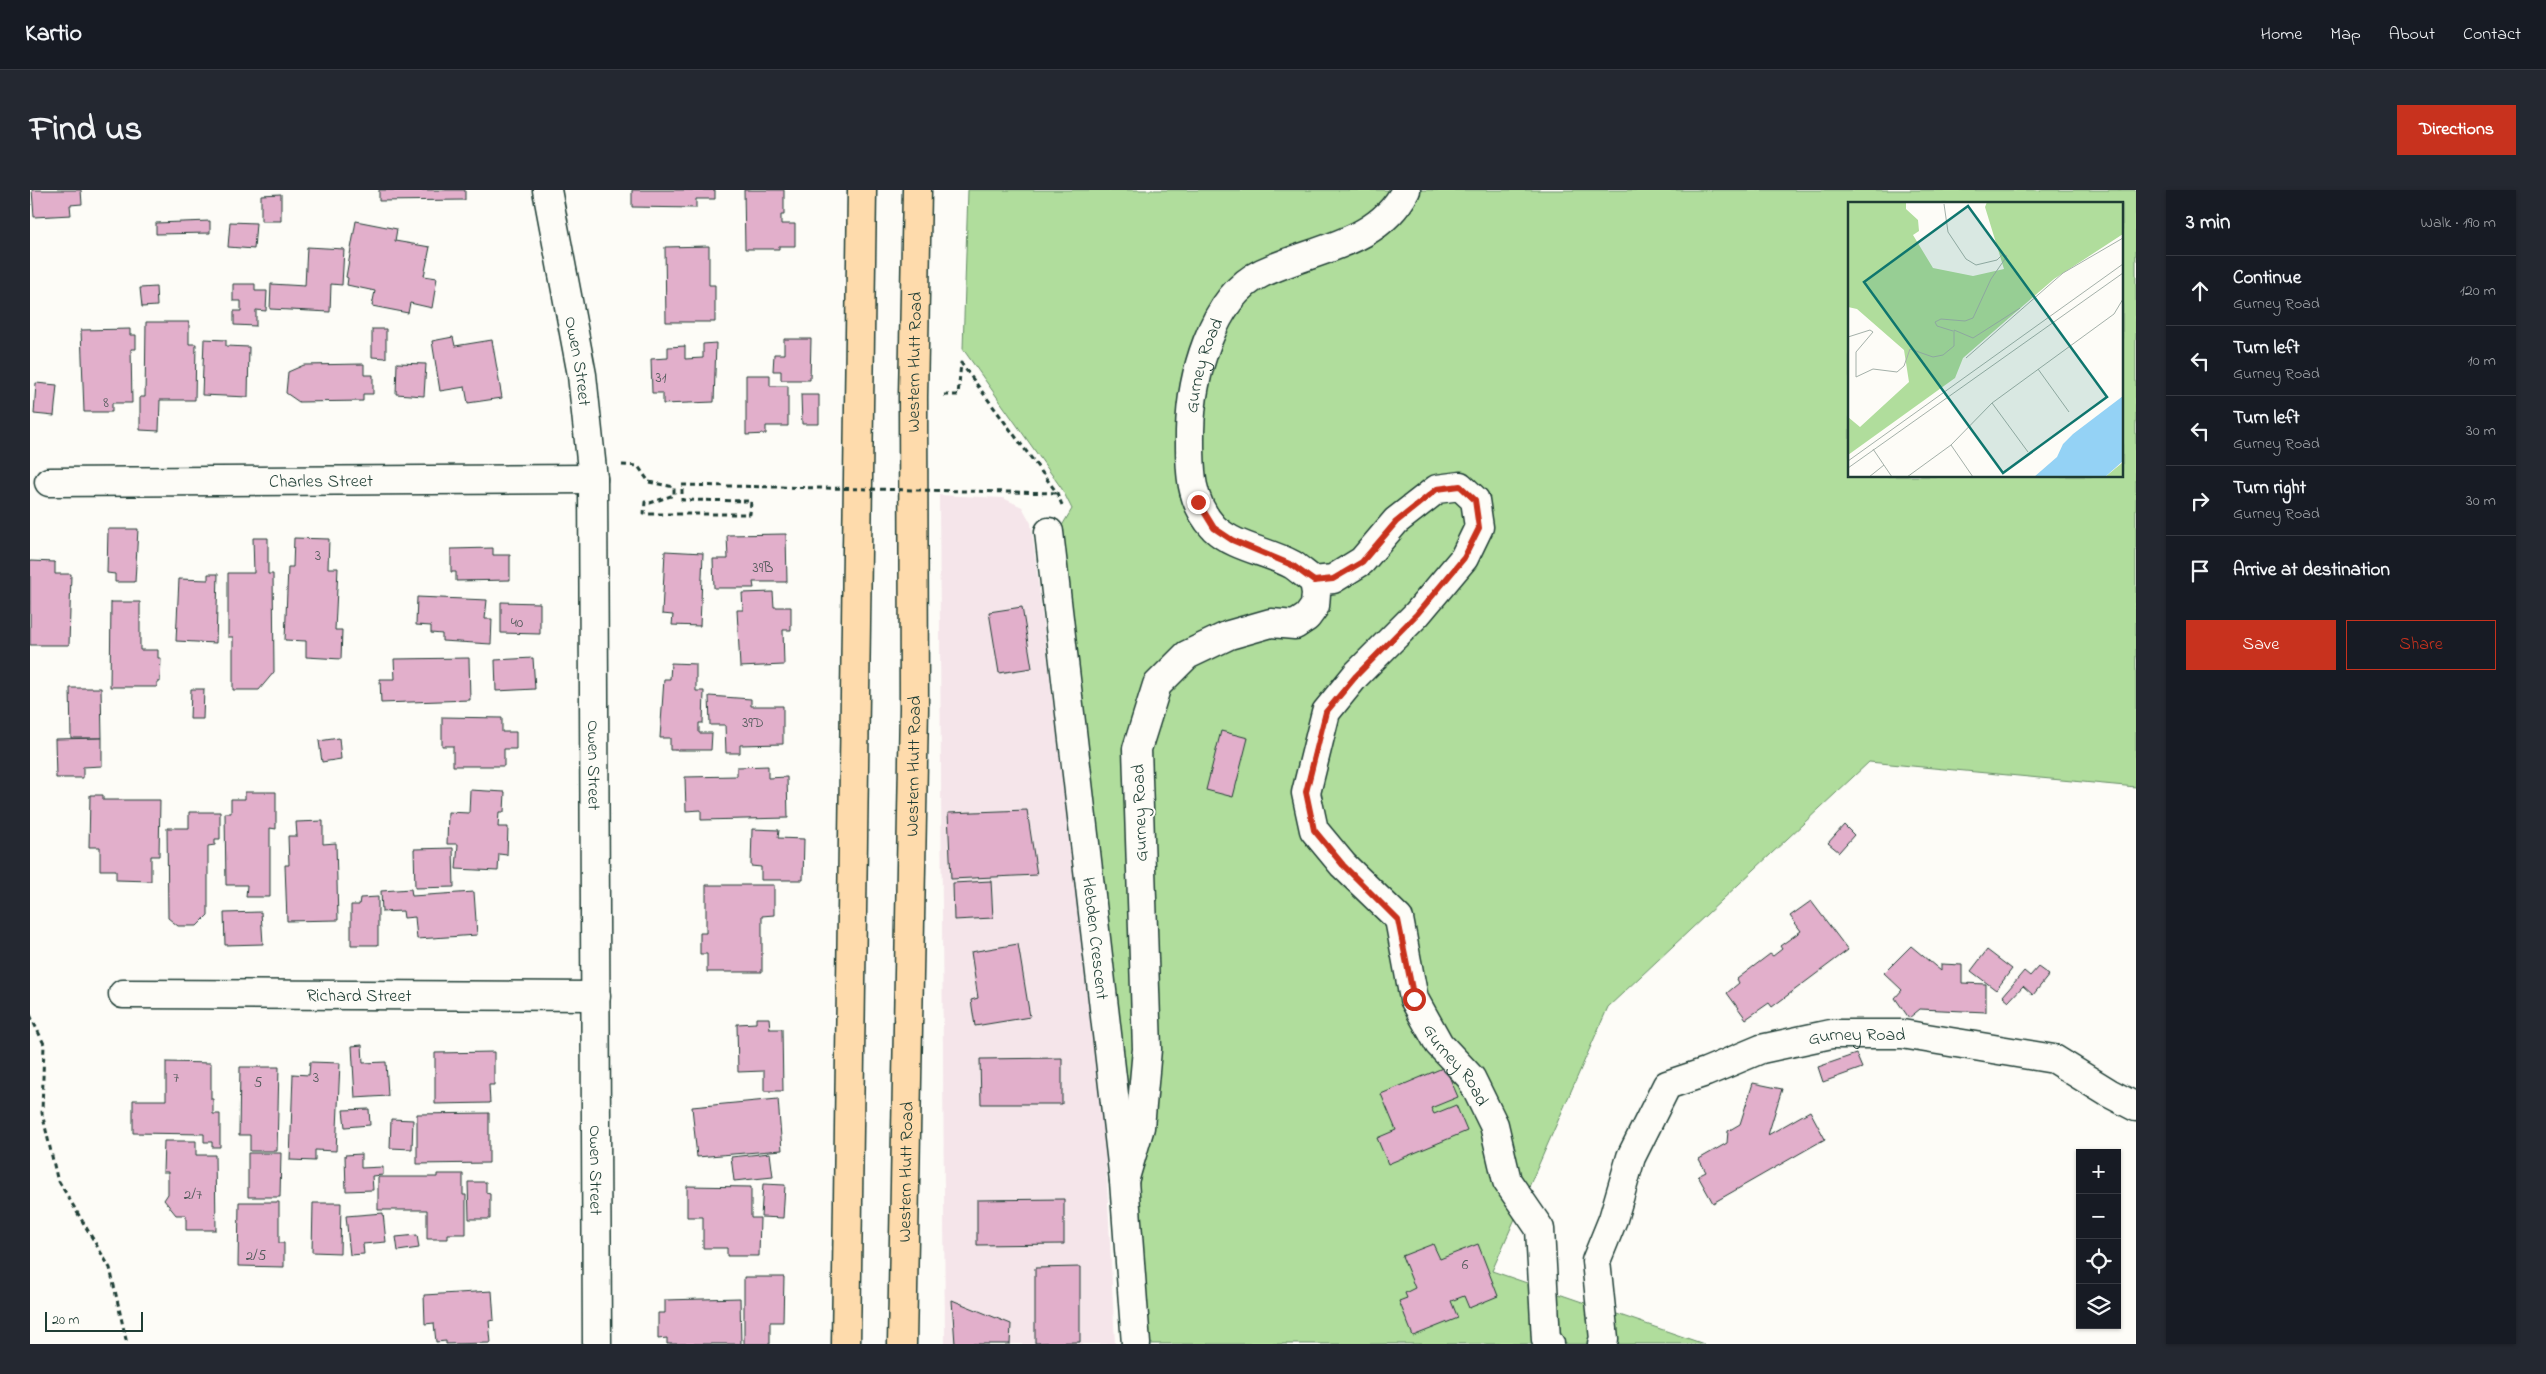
<!DOCTYPE html>
<html lang="en">
<head>
<meta charset="utf-8">
<style>
	:root { --surface:#171b24; --page:#242831; --text:#f1f3f6; --muted:#9ea1a6; --line:#363941; --accent:#c8321e }
	body { margin:0; font-family:"Indie Flower",sans-serif; background:var(--page); color:var(--text) }
	.controls { position:absolute; right:15px; bottom:15px; display:grid; overflow:hidden; border-radius:0px; box-shadow:0 1px 4px #0004 }
	.controls button { width:45px; height:45px; display:grid; place-items:center; padding:0; border:0; border-bottom:1px solid var(--line); background:var(--surface); color:var(--text); font:25px sans-serif }
	.scale { position:absolute; left:15px; bottom:12px; width:98px; box-sizing:border-box; padding-left:5px; border:2px solid #1f3d34; border-top:0; font-size:14px; line-height:18px; white-space:nowrap; color:#1f3d34; -webkit-text-stroke:4px #fdfcf7; paint-order:stroke }
	.stop { position:absolute; width:15px; height:15px; margin:-11px; border:4px solid #c8321e; border-radius:50%; background:#fff }
	.stop.end { background:#c8321e; border-color:#fff; box-shadow:0 1px 5px #0008 }
	.list { margin:0; padding:0; list-style:none }
	h2 { display:flex; justify-content:space-between; align-items:center; height:65px; margin:0; padding:0 20px; font-size:21px }
	h2 small { font-size:16px; font-weight:400; color:var(--muted) }
	.list li { display:grid; grid-template-columns:32px 1fr auto; gap:15px; align-items:center; box-sizing:border-box; height:70px; padding:0 20px; border-top:1px solid var(--line) }
	.list b { display:block; font-size:19px; white-space:nowrap }
	.list p { margin:0; font-size:16px; white-space:nowrap; color:var(--muted) }
	.list em { font-size:16px; font-style:normal; color:var(--muted) }
	.actions { display:flex; gap:10px; padding:15px 20px }
	.actions a { flex:1; padding:11px 0; border:1px solid var(--accent); border-radius:0px; text-align:center; font-size:18px; color:var(--accent) }
	.actions .main { background:var(--accent); color:#fff }
	.icon { flex:none; width:28px; height:28px; fill:none; stroke:currentColor; stroke-width:2; stroke-linecap:round; stroke-linejoin:round }
	.map { position:relative; flex:none; width:2106px; height:1154px; overflow:hidden; border-radius:0px }
	header { display:flex; align-items:center; gap:30px; box-sizing:border-box; height:70px; padding:0 25px; background:var(--surface); border-bottom:1px solid var(--line) }
	header strong { font-size:24px }
	nav { display:flex; gap:28px; margin-inline-start:auto; font-size:18px }
	.intro { display:flex; align-items:center; justify-content:space-between; box-sizing:border-box; height:120px; padding:0 30px }
	h1 { margin:0; font-size:35px }
	.button { padding:12px 22px; border-radius:0px; background:var(--accent); color:#fff; font-size:18px; font-weight:700 }
	main { display:flex; gap:30px; padding:0 30px }
	aside { flex:1; background:var(--surface); border-radius:0px; box-shadow:0 1px 4px #0004 }
	.map>svg:first-child { display:block }
	.built { fill:#f5e5ea }
	.green { fill:#b0dd9c; stroke:#688d68; fill-rule:evenodd }
	.building { fill:#e2afcb; stroke:#1f3d34 }
	.lines { fill:none; stroke-linecap:round; stroke-linejoin:round }
	.minor-casing { stroke:#1f3d34; stroke-width:31 }
	.highway-casing { stroke:#1f3d34; stroke-width:31 }
	.path { stroke:#1f3d34; stroke-width:3; stroke-dasharray:5 4; stroke-linecap:butt }
	.minor { stroke:#fdfcf7; stroke-width:28 }
	.highway { stroke:#fedbac; stroke-width:28 }
	.path-bridge { stroke:#1f3d34; stroke-width:3; stroke-dasharray:5 4; stroke-linecap:butt }
	.route { stroke:#c8321e; stroke-width:6 }
	.labels { text-anchor:middle; stroke-width:4; stroke-linejoin:round; paint-order:stroke }
	.number-label { font-size:15px; fill:#505a5a }
	.street-label { font-size:18px; fill:#1f3d34; stroke:#fdfcf7 }
	.inset-road { fill:none; stroke:#a4b0a9; stroke-width:1 }
	.view { fill:#0f766e; fill-opacity:0.15; stroke:#0f766e; stroke-width:2.5 }
	.inset-edge { fill:none; stroke:#1f3d34; stroke-width:2.5 }
</style>
</head>
<body>
<header>
<strong>Kartio</strong>
<nav><a>Home</a><a>Map</a><a>About</a><a>Contact</a></nav>
</header>
<div class="intro"><h1>Find us</h1><a class="button">Directions</a></div>
<main>
<div class="map">
<svg width="2106" height="1154" viewBox="0 0 2106 1154">
	<rect width="100%" height="100%" fill="#fdfcf7"/>
	<filter id="ink" filterUnits="userSpaceOnUse"><feTurbulence type="fractalNoise" baseFrequency=".02" numOctaves="2"/><feDisplacementMap in="SourceGraphic" scale="10" xChannelSelector="R" yChannelSelector="G"/><feConvolveMatrix kernelMatrix="1 2 1 2 8 2 1 2 1" color-interpolation-filters="sRGB"/></filter>
	<g filter="url(#ink)">
		<polygon class="built" points="909,305 973,308 992,317 1001,333 1074,931 1085,1154 915,1154"/>
		<path class="green" d="M938,0H2106V597L1839,572L1578,817L1462,1081L1674,1154H1114L1027,344L1042,319L1032,299L933,159ZM1820,14H2092V286H1820Z"/>
		<g class="building">
			<polygon points="2,0 51,0 52,14 40,15 41,25 4,27"/>
			<polygon points="349,0 435,0 435,10 349,11"/>
			<polygon points="602,0 685,0 685,9 666,9 666,18 602,17"/>
			<polygon points="714,0 754,0 754,25 751,25 751,34 765,34 765,56 749,56 749,59 715,59"/>
			<polygon points="251,4 251,31 231,31 231,5"/>
			<polygon points="180,31 180,43 126,44 126,33"/>
			<polygon points="326,31 367,39 365,51 400,57 394,86 407,88 402,118 380,113 378,123 342,116 345,101 317,95 318,88 316,87"/>
			<polygon points="200,32 226,33 224,59 198,57"/>
			<polygon points="679,56 679,95 685,95 685,132 636,132 635,57"/>
			<polygon points="277,57 314,59 312,95 301,94 300,122 240,119 241,94 275,96"/>
			<polygon points="203,94 225,94 225,101 237,101 236,121 226,120 226,136 204,135 204,121 211,121 211,111 203,111"/>
			<polygon points="126,97 127,116 112,117 110,98"/>
			<polygon points="116,132 159,132 159,154 166,154 165,210 130,210 129,241 110,240 110,207 115,207"/>
			<polygon points="100,139 100,145 106,145 106,159 101,159 102,213 82,213 82,222 54,222 51,140"/>
			<polygon points="342,139 356,139 356,168 342,167"/>
			<polygon points="423,147 425,156 462,150 472,208 438,213 435,197 410,201 402,151"/>
			<polygon points="174,149 196,150 196,156 219,157 218,207 172,205"/>
			<polygon points="754,149 781,149 780,190 751,190 751,181 743,181 744,164 754,164"/>
			<polygon points="686,153 684,212 633,214 633,203 622,203 621,169 638,168 638,157 655,156 655,169 673,168 673,154"/>
			<polygon points="367,173 396,174 394,206 366,204"/>
			<polygon points="334,174 334,185 343,185 343,204 333,204 333,211 269,212 256,203 258,182 274,175"/>
			<polygon points="716,185 740,185 740,196 758,196 758,236 736,236 736,244 716,245"/>
			<polygon points="6,193 27,195 24,226 4,224"/>
			<polygon points="771,205 789,205 789,234 772,234"/>
			<polygon points="78,339 108,339 105,392 85,392 85,384 77,383"/>
			<polygon points="756,344 757,392 723,392 724,398 684,398 683,369 698,369 697,345"/>
			<polygon points="223,348 238,348 238,384 243,384 244,482 229,500 203,500 203,447 198,447 198,383 224,383"/>
			<polygon points="264,348 299,349 298,378 308,378 305,440 312,440 311,469 276,467 276,451 255,450 258,377 263,377"/>
			<polygon points="463,358 463,365 480,365 480,390 426,391 426,382 421,382 421,359"/>
			<polygon points="635,361 673,363 670,436 642,435 643,425 632,424"/>
			<polygon points="0,371 25,372 25,384 41,384 39,455 0,455"/>
			<polygon points="178,384 188,384 186,453 146,451 149,389 178,390"/>
			<polygon points="743,402 744,417 761,417 761,440 753,440 754,475 710,477 707,420 713,420 712,403"/>
			<polygon points="387,407 457,410 455,429 462,429 461,454 412,451 412,444 401,443 401,436 386,435"/>
			<polygon points="81,412 110,412 110,460 128,460 128,468 131,468 130,492 127,492 127,497 80,497"/>
			<polygon points="471,412 510,413 510,444 471,443"/>
			<polygon points="992,417 1002,478 969,483 959,422"/>
			<polygon points="439,468 440,510 351,513 350,489 365,489 364,469"/>
			<polygon points="503,468 505,499 466,501 465,470"/>
			<polygon points="641,473 666,474 666,501 674,501 673,533 669,533 669,543 682,543 681,560 640,560 640,548 630,548 634,489 640,489"/>
			<polygon points="40,498 71,498 72,548 41,548"/>
			<polygon points="161,499 174,499 173,529 160,529"/>
			<polygon points="679,506 721,509 721,516 753,516 753,554 710,555 710,563 696,563 695,535 680,535"/>
			<polygon points="412,527 472,528 472,542 486,542 486,559 474,559 474,576 423,576 423,556 412,556"/>
			<polygon points="1191,541 1218,548 1203,607 1176,600"/>
			<polygon points="72,548 72,576 53,577 53,588 26,588 25,549"/>
			<polygon points="309,548 311,569 292,572 289,551"/>
			<polygon points="738,576 738,588 757,587 758,628 671,630 671,620 656,621 655,587 707,586 707,577"/>
			<polygon points="440,600 475,602 474,622 469,622 468,637 478,637 477,665 469,664 468,681 426,679 428,654 417,654 418,622 439,623"/>
			<polygon points="215,602 246,602 246,639 240,638 240,707 216,707 217,695 196,695 195,623 201,623 201,609 215,609"/>
			<polygon points="60,605 73,605 73,610 130,610 129,666 121,666 121,691 86,690 86,680 70,680 70,657 59,657"/>
			<polygon points="997,620 1007,685 921,689 918,623"/>
			<polygon points="159,622 190,622 190,649 185,649 185,655 178,656 178,725 167,736 148,736 138,728 137,638 159,638"/>
			<polygon points="293,631 293,654 306,653 308,730 257,731 255,675 259,675 258,646 267,646 266,632"/>
			<polygon points="1814,635 1824,645 1809,662 1798,653"/>
			<polygon points="722,639 749,640 748,648 774,649 773,690 731,690 731,677 721,676"/>
			<polygon points="423,658 424,697 385,698 384,659"/>
			<polygon points="961,691 963,728 924,730 923,693"/>
			<polygon points="676,695 744,695 744,725 732,726 732,782 677,782 677,764 670,764 670,743 676,743"/>
			<polygon points="381,699 382,706 444,702 447,745 387,749 385,727 374,728 373,721 352,722 351,701"/>
			<polygon points="348,707 348,755 321,755 321,715 329,715 330,708"/>
			<polygon points="1781,711 1818,760 1742,817 1739,813 1716,829 1697,803 1709,793 1707,789 1740,764 1743,766 1752,759 1750,756 1771,741 1760,726"/>
			<polygon points="231,722 233,754 195,755 194,723"/>
			<polygon points="988,754 1000,827 945,836 941,810 948,808 941,762"/>
			<polygon points="1881,756 1911,781 1911,774 1932,775 1932,793 1956,794 1956,822 1890,819 1879,828 1865,808 1872,800 1854,783"/>
			<polygon points="1957,760 1982,779 1966,800 1941,781"/>
			<polygon points="2008,777 2019,785 2003,805 1993,796 1979,811 1973,806 1994,781 2000,786"/>
			<polygon points="726,828 739,828 740,839 752,839 753,901 734,901 734,881 708,882 707,834 726,833"/>
			<polygon points="332,855 333,873 356,872 358,906 325,908 322,856"/>
			<polygon points="464,862 464,895 459,895 460,913 405,914 405,863"/>
			<polygon points="1826,864 1832,878 1793,892 1788,877"/>
			<polygon points="1032,868 1032,914 951,914 950,869"/>
			<polygon points="136,872 181,873 181,909 183,909 183,924 190,924 190,957 182,957 182,952 174,952 174,944 103,943 103,910 136,910"/>
			<polygon points="280,872 310,873 306,961 285,960 285,971 260,970 263,884 279,885"/>
			<polygon points="210,877 249,877 247,961 220,961 220,945 209,945"/>
			<polygon points="1415,877 1428,907 1401,918 1404,924 1426,915 1437,941 1358,974 1347,948 1366,940 1351,904"/>
			<polygon points="1723,893 1752,899 1738,945 1780,921 1795,949 1683,1013 1668,986 1676,982 1669,969 1697,953 1698,941 1710,934"/>
			<polygon points="748,909 752,960 667,967 662,917"/>
			<polygon points="339,919 340,935 315,937 313,920"/>
			<polygon points="459,923 459,973 387,974 387,924"/>
			<polygon points="361,929 383,930 382,959 360,958"/>
			<polygon points="134,951 166,951 166,965 185,965 186,1040 156,1040 156,1025 146,1025 134,1010 138,1004 138,982 133,982"/>
			<polygon points="218,963 251,963 250,1007 218,1007"/>
			<polygon points="740,963 743,987 704,991 701,967"/>
			<polygon points="331,964 331,978 353,977 353,985 342,986 343,1000 316,1001 315,965"/>
			<polygon points="407,984 433,984 433,1005 436,1005 436,1044 418,1044 418,1049 397,1049 397,1020 348,1020 348,987 407,987"/>
			<polygon points="438,992 456,992 456,1003 460,1004 460,1029 439,1029"/>
			<polygon points="733,994 755,995 753,1028 731,1027"/>
			<polygon points="657,996 721,997 721,1028 730,1028 729,1066 697,1066 697,1058 673,1058 673,1027 657,1027"/>
			<polygon points="1034,1009 1034,1054 947,1055 947,1010"/>
			<polygon points="209,1012 249,1012 249,1053 254,1053 254,1077 208,1076"/>
			<polygon points="283,1013 311,1013 310,1063 282,1062"/>
			<polygon points="353,1023 356,1052 333,1054 334,1064 320,1065 316,1026"/>
			<polygon points="387,1045 389,1058 368,1061 366,1047"/>
			<polygon points="1403,1054 1410,1069 1448,1054 1468,1106 1439,1118 1434,1106 1421,1111 1428,1128 1383,1146 1369,1111 1377,1108 1375,1103 1385,1098 1372,1066"/>
			<polygon points="1050,1077 1050,1152 1005,1153 1005,1078"/>
			<polygon points="714,1087 754,1087 753,1132 740,1132 740,1154 714,1154"/>
			<polygon points="462,1101 464,1130 459,1131 461,1153 416,1154 416,1151 406,1152 404,1133 395,1134 394,1105"/>
			<polygon points="710,1108 711,1154 637,1154 637,1148 628,1149 628,1123 635,1123 635,1110"/>
			<polygon points="922,1110 981,1134 980,1154 925,1154"/>
		</g>
		<g class="lines">
			<g class="minor-casing">
				<g id="minor">
					<path id="s1" d="M517,0L552,185L563,289L567,1154"/>
					<path id="s2" d="M19,292L563,289"/>
					<path id="s3" d="M1019,342L1094,991L1106,1154"/>
					<path id="s4" d="M1284,391L1303,389L1332,371L1366,331L1407,299L1430,296L1445,310L1449,337L1434,368L1387,424L1326,485L1296,522L1276,603L1284,640L1313,675L1369,729L1384,809L1409,854L1441,888L1464,935L1477,991L1510,1039L1516,1150L1520,1154"/>
					<path id="s5" d="M93,804L566,806"/>
					<path id="s6" d="M1094,991L1110,937L1117,859L1107,559L1127,495L1157,465L1199,445L1241,433L1265,435L1277,427L1285,416L1286,403L1284,391C1277,386 1270,380 1263,375C1238,361 1205,358 1184,338C1158,310 1160,276 1160,241C1161,190 1181,107 1232,83C1282,59 1348,55 1376,0"/>
					<path id="s7" d="M1572,1154L1574,1149L1566,1071L1583,1029L1601,967L1637,895L1676,882L1731,859L1801,844H1872L2024,869L2079,903L2106,917"/>
				</g>
			</g>
			<g class="highway-casing">
				<g id="highway">
					<polyline points="816,1154 832,0"/>
					<path id="s8" d="M872,1154L884,518L883,207L887,0"/>
				</g>
			</g>
			<g class="path">
				<polyline points="914,205 928,205 931,173 1027,303 1032,315"/>
				<polyline points="592,275 608,276 619,292"/>
				<polyline points="0,825 14,854 12,923 27,988 80,1078 97,1154"/>
			</g>
			<use href="#minor" class="minor"/>
			<use href="#highway" class="highway"/>
			<polyline class="path-bridge" points="619,292 644,297 644,305 620,313 615,312 614,324 720,324 721,311 652,310 652,295 1027,303"/>
		</g>
	</g>
	<g class="lines" filter="url(#ink)">
		<polyline class="route" points="1168,312 1184,338 1202,350 1262,375 1284,391 1303,389 1332,372 1366,332 1407,299 1430,296 1445,310 1449,338 1434,368 1387,424 1326,486 1296,522 1276,602 1284,640 1313,675 1368,730 1384,809"/>
	</g>
	<g class="labels">
		<g class="number-label">
			<text x="631" y="192">31</text>
			<text x="76" y="217">8</text>
			<text x="288" y="370">3</text>
			<text x="733" y="382">39B</text>
			<text x="487" y="437">40</text>
			<text x="723" y="537">39D</text>
			<text x="146" y="892">7</text>
			<text x="286" y="892">3</text>
			<text x="228" y="897">5</text>
			<text x="163" y="1009">2/7</text>
			<text x="226" y="1070">2/5</text>
			<text x="1435" y="1079">6</text>
		</g>
		<g class="street-label">
			<text dy="6" stroke="none"><textPath href="#s1" startOffset="174">Owen Street</textPath></text>
			<text dy="6" stroke="none"><textPath href="#s8" startOffset="982">Western Hutt Road</textPath></text>
			<text dy="6" stroke="none"><textPath href="#s6" startOffset="996">Gurney Road</textPath></text>
			<text dy="6" stroke="none"><textPath href="#s2" startOffset="272">Charles Street</textPath></text>
			<text dy="6" stroke="none"><textPath href="#s1" startOffset="579">Owen Street</textPath></text>
			<text dy="6" stroke="none"><textPath href="#s8" startOffset="578">Western Hutt Road</textPath></text>
			<text transform="translate(1109 623) rotate(-92)" y="6">Gurney Road</text>
			<text dy="6" stroke="none"><textPath href="#s3" startOffset="409">Hebden Crescent</textPath></text>
			<text dy="6" stroke="none"><textPath href="#s5" startOffset="236">Richard Street</textPath></text>
			<text dy="6" stroke="none"><textPath href="#s7" startOffset="472">Gurney Road</textPath></text>
			<text dy="6" stroke="none"><textPath href="#s4" startOffset="875">Gurney Road</textPath></text>
			<text dy="6" stroke="none"><textPath href="#s1" startOffset="984">Owen Street</textPath></text>
			<text dy="6" stroke="none"><textPath href="#s8" startOffset="172">Western Hutt Road</textPath></text>
		</g>
	</g>
	<g transform="translate(1818 12)">
		<rect width="275" height="275" fill="#fdfcf7"/>
		<path d="M0,0H58V7L70,18L71,29L65,33L85,66L125,74L156,67L137,5L139,0H275V32L206,77L115,156L107,176L0,253V215L12,225L61,180L56,148L9,107L0,105ZM275,259V275H257L274,261Z" fill="#b0dd9c"/>
		<path d="M275,194V259L257,275H186L209,255L215,242L225,232Z" fill="#94d2f5"/>
		<path class="inset-road" d="M96,2L100,30L118,57L128,63L149,58L155,52L159,54L143,77L125,116L117,119L93,117L87,120L89,124L105,129M0,135L22,128L25,130L8,150V175L25,167L49,170L56,164L62,147L85,155L95,153L106,144V128L125,136L172,106M118,156L215,71L275,36M190,167L221,210M144,201L180,250M103,243L125,275M25,247L44,275M0,259L275,62M0,266L275,71M21,275L36,263M59,275L103,243L144,201L266,112L275,97"/>
		<path class="view" d="M120,4L259,195L155,271L16,80Z"/>
		<rect width="275" height="275" class="inset-edge"/>
	</g>
</svg>
<div class="controls">
<button>+</button>
<button>−</button>
<button><svg class="icon" aria-label="locate" viewBox="0 0 24 24"><circle cx="12" cy="12" r="6"/><path d="M12 2v4M12 18v4M2 12h4M18 12h4"/></svg></button>
<button><svg class="icon" aria-label="layers" viewBox="0 0 24 24"><path d="M12 4l9 5-9 5-9-5zM3 14l9 5 9-5"/></svg></button>
</div>
<div class="scale">20 m</div>
<div class="stop" style="left:1384px;top:809px"></div>
<div class="stop end" style="left:1168px;top:312px"></div>
</div>
<aside>
<h2>3 min<small>Walk · 190 m</small></h2>
<ul class="list">
<li><svg class="icon" aria-label="ahead" viewBox="0 0 24 24"><path d="M12 20V5M6 11l6-6 6 6"/></svg><div><b>Continue</b><p>Gurney Road</p></div><em>120 m</em></li>
<li><svg class="icon" aria-label="left" viewBox="0 0 24 24"><path d="M17 20v-9H6M10 6l-5 5 5 5"/></svg><div><b>Turn left</b><p>Gurney Road</p></div><em>10 m</em></li>
<li><svg class="icon" aria-label="left" viewBox="0 0 24 24"><path d="M17 20v-9H6M10 6l-5 5 5 5"/></svg><div><b>Turn left</b><p>Gurney Road</p></div><em>30 m</em></li>
<li><svg class="icon" aria-label="right" viewBox="0 0 24 24"><path d="M7 20v-9h11M14 6l5 5-5 5"/></svg><div><b>Turn right</b><p>Gurney Road</p></div><em>30 m</em></li>
<li><svg class="icon" aria-label="arrive" viewBox="0 0 24 24"><path d="M6 21V4h12l-3 4 3 4H6"/></svg><div><b>Arrive at destination</b></div></li>
</ul>
<div class="actions"><a class="main">Save</a><a>Share</a></div>
</aside>
</main>
</body>
</html>
